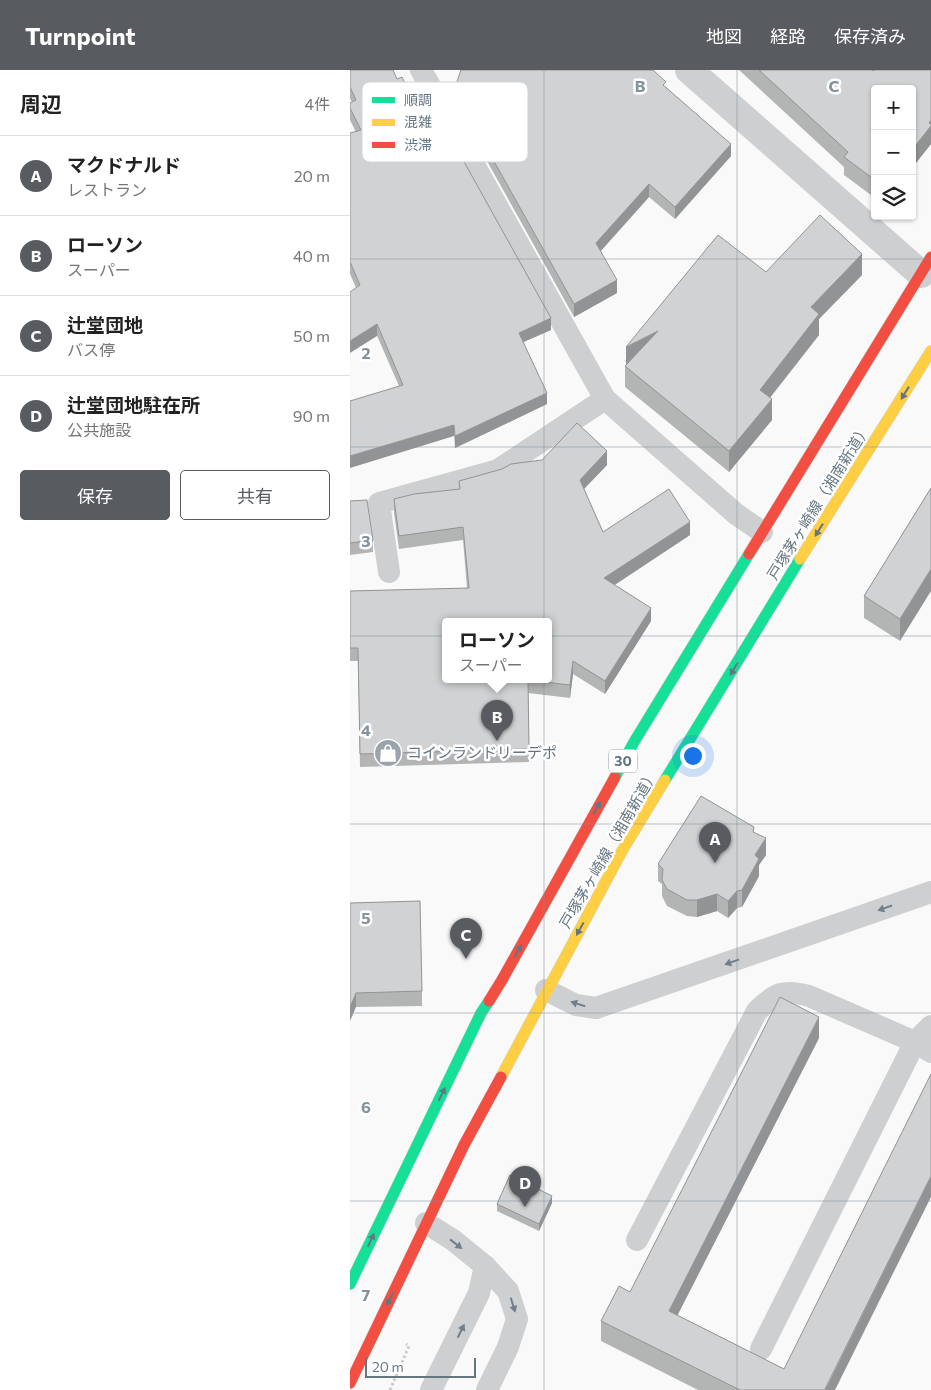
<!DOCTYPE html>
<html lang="ja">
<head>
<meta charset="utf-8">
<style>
	:root { --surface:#fff; --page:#f2f2f2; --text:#222; --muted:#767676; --line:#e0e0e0; --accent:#585c60 }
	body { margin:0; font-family:Commissioner,"Noto Sans JP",sans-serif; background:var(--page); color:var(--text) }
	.controls { position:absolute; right:15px; top:15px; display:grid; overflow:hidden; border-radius:5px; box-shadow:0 1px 4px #0004 }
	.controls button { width:45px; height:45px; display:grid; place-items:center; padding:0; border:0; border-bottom:1px solid var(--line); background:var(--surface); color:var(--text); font:25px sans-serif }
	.scale { position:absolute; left:15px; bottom:12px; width:111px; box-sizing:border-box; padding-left:5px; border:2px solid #657683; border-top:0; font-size:14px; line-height:18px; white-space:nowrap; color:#657683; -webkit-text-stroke:4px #fff; paint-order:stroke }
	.you { position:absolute; left:342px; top:685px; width:18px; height:18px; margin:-12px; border:4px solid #fff; border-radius:50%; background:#1a73e8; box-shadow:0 0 0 8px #1a73e833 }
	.badge { display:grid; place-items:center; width:32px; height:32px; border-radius:50%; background:var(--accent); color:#fff; font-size:16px; font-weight:700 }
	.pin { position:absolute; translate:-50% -41px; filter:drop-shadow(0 1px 2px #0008) }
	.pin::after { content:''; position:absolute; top:26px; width:18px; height:15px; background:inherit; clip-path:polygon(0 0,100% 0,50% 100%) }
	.popup { position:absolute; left:92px; top:548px; width:110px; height:65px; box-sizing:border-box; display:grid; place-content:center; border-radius:5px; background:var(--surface); filter:drop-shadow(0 1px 4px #0005); font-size:16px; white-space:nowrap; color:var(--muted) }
	.popup b { font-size:19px; color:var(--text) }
	.popup::after { content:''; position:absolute; left:50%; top:100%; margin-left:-10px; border:10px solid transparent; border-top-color:var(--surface) }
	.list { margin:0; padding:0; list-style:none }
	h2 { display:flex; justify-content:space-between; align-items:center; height:65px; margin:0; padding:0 20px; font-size:21px }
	h2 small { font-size:16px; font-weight:400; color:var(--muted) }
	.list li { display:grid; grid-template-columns:32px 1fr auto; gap:15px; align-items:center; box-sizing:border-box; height:80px; padding:0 20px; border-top:1px solid var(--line) }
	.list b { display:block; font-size:19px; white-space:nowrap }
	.list p { margin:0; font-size:16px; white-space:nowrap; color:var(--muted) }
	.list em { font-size:16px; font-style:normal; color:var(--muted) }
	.actions { display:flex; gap:10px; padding:15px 20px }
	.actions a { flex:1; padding:11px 0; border:1px solid var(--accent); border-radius:5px; text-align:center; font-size:18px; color:var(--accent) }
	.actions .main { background:var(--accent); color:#fff }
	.icon { flex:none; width:28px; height:28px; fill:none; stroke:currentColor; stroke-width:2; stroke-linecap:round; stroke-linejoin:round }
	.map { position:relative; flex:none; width:581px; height:1320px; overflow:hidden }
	header { display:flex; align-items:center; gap:30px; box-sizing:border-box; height:70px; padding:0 25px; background:var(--accent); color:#fff }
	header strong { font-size:24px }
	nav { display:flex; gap:28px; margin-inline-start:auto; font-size:18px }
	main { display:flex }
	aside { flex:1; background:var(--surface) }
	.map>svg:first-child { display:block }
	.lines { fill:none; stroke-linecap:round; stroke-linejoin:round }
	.fast-casing { stroke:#d5d6d7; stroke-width:12 }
	.slow-casing { stroke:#d5d6d7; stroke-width:12 }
	.jam-casing { stroke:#d5d6d7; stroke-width:12 }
	.path { stroke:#cbcccd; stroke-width:3; stroke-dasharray:2.5 2.5; stroke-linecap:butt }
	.lane { stroke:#cecfd0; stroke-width:22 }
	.street { stroke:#cecfd0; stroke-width:28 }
	.fast { stroke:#16e098; stroke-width:11 }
	.slow { stroke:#ffcf43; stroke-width:11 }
	.jam { stroke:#f24e42; stroke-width:11 }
	.wall { fill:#b3b5b5 }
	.shaded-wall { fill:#929394 }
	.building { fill:#d0d2d3; stroke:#929394; fill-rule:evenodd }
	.oneway { fill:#657683 }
	.oneway2 { fill:#707f8b }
	.grid { fill:none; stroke:#84929c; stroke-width:1; stroke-opacity:0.55 }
	.labels { text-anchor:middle; stroke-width:5; stroke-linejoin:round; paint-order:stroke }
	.shield { fill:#fff; stroke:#939fa8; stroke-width:1 }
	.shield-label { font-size:14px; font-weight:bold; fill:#657683 }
	.street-label { font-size:15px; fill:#657683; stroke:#fff }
	.poi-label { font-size:15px; fill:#657683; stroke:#fff; text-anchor:start }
	.key { fill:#fff; stroke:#d1d6da; stroke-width:1 }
	.key-label { font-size:14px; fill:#657683 }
	.grid-label { font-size:16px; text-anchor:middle; font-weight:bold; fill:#84929c; stroke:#fff; stroke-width:5; stroke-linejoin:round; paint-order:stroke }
</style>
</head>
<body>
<header>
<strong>Turnpoint</strong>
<nav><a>地図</a><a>経路</a><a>保存済み</a></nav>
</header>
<main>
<aside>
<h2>周辺<small>4件</small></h2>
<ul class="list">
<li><span class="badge">A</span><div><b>マクドナルド</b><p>レストラン</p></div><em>20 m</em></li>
<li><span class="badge">B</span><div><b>ローソン</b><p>スーパー</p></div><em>40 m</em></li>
<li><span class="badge">C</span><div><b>辻堂団地</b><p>バス停</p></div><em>50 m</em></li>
<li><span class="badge">D</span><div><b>辻堂団地駐在所</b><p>公共施設</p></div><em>90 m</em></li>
</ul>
<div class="actions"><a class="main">保存</a><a>共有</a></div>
</aside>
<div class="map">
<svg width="581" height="1320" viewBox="0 0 581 1320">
	<rect width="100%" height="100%" fill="#f9f9f9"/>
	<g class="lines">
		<g class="fast-casing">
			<g id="fast">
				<polyline points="265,707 284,672 399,484"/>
				<polyline points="315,710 450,489"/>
				<polyline points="0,1214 131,943 139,931"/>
			</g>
		</g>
		<g class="slow-casing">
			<g id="slow">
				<polyline points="450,489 581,281"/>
				<polyline points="151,1007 272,781 315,710"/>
			</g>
		</g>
		<g class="jam-casing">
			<g id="jam">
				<polyline points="399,484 581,187"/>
				<polyline points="139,931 152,910 265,707"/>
				<polyline points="0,1313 114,1075 151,1007"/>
			</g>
		</g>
		<polyline class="path" points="40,1320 59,1276 56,1274"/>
		<g class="lane">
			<polyline points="71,0 255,329 386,444 412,462"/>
			<polyline points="39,502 29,433 148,400 255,329"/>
			<polyline points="196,920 226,935 246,938 581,822"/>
			<polyline points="76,1153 103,1170 135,1196 158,1221 167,1249 158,1277 137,1320"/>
			<path d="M287,1170L407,941C425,923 434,919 459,926L565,972L581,982"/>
			<polyline points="411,1279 565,972 581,956"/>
			<polyline points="81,1320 129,1223 135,1196"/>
		</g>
		<polyline class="street" points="339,0 571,204"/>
		<use href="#fast" class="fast"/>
		<use href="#slow" class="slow"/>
		<use href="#jam" class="jam"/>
	</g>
	<g class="wall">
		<polygon points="0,0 47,9 86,75 201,260 173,272 197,334 105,378 104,366 49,316 0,204 0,63 6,62 0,50 0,33 2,32 0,29"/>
		<polygon points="389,0 522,0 523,1 581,0 581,74 562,98 525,19 525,128 494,105 494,97"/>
		<polygon points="316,17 381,86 325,149 299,127 251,181 267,223 224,247 104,32 104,20"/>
		<polygon points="512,205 469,249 469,265 420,328 422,350 379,402 275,317 275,296"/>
		<polygon points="257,395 234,419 253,462 340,465 264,515 301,551 255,624 223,604 220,628 178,623 179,692 10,697 8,591 0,591 0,521 117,518 113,470 49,479 44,443 44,429 109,419 109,411"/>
		<polygon points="581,418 550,571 514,548 514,526"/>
		<polygon points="0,431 23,470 23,482 0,485"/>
		<polygon points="404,763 416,785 409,795 409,806 392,837 387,838 378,848 367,841 347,847 337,846 317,836 312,826 312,814 308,811 308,794"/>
		<polygon points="0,833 72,921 72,936 6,937"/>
		<polygon points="469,968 327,1245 434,1299 485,1320 348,1320 251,1271 251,1251 280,1222"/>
		<polygon points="202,1133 189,1161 147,1141 147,1134"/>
	</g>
	<g class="shaded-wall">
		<polygon points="581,50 581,74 562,98 562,80"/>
		<polygon points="381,74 381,86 325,149 325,137"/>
		<polygon points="299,114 299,127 246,186 246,173"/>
		<polygon points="512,184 512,205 469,249 469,265 410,340 410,320 461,237"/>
		<polygon points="267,210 267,223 224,247 224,234"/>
		<polygon points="201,248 201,260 169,274 169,263"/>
		<polygon points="27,254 27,266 0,283 0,271"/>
		<polygon points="308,261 308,282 276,297 276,277"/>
		<polygon points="197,323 197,334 105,378 105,366"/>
		<polygon points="422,329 422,350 379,402 379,381"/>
		<polygon points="104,355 104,366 0,398 0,386"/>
		<polygon points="257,381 257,395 230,423 230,410"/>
		<polygon points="340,452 340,465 254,522 254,508"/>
		<polygon points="581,499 581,521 550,571 550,549"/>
		<polygon points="301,538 301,551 255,624 255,611"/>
		<polygon points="223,591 223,604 220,628 220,615"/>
		<polygon points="416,768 416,785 409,795 409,806 392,837 392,820 405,785"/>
		<polygon points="387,821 387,838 378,848 378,831"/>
		<polygon points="367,824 367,841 347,847 347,830"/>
		<polygon points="6,923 6,937 0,951 0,937"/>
		<polygon points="469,947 469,968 319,1262 319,1241"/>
		<polygon points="581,1106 581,1127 485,1320 475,1320"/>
		<polygon points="202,1126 202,1133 189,1161 189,1154"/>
	</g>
	<g class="building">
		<polygon points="0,0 43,0 47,9 52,7 86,75 93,54 201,248 169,263 197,323 105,366 104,355 0,386 0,331 53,315 27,254 0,271 0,222 10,215 0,192 0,63 11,60 0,38 0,33 6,30 0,17"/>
		<polygon points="111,0 303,0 316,12 313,15 381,74 325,137 299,114 246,173 267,210 224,234 104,20"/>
		<polygon points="409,0 522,0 523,1 524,0 581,0 581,50 579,53 581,54 581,56 562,80 562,19 525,19 525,110 494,87 498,82"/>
		<polygon points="470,145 512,184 461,237 469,244 410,320 422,329 379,381 275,296 308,261 276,277 368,165 416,202"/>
		<path d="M227,353L257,381L230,410L253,462L319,419L340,452L254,508L301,538L255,611L223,591L220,615L178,610L179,679L10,684L8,578H0V521L119,518L113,457L49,466L44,429L64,424L110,419L109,411L152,399L161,394L192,390ZM96,552H198V610H96Z"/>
		<polygon points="581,418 581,499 550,549 514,526"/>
		<polygon points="17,430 23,470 0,473 0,431"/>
		<polygon points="351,726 404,757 403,762 416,768 405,785 409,789 392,820 387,821 378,831 367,824 347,830 337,830 317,819 312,810 313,799 308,794"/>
		<polygon points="70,831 72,921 6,923 0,937 0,833"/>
		<polygon points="430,927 469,947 319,1241 434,1299 581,1004 581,1106 475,1319 477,1320 390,1320 251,1251 269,1216 280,1222"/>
		<polygon points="160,1105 202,1126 189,1154 147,1134"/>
	</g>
	<defs><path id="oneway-solid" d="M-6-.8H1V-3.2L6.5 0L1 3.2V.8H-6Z" transform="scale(1.25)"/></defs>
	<g class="oneway">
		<use href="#oneway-solid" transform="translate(555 323) rotate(122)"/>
		<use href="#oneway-solid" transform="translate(469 460) rotate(122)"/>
		<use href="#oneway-solid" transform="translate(384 599) rotate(121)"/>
		<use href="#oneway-solid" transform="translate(247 738) rotate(-61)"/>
		<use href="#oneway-solid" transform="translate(230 859) rotate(119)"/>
		<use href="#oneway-solid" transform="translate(168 881) rotate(-61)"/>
		<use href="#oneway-solid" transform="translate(92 1024) rotate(-64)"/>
		<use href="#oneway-solid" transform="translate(21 1170) rotate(-65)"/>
		<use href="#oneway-solid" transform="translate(40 1229) rotate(116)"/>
	</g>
	<g class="oneway2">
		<use href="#oneway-solid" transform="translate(535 838) rotate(161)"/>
		<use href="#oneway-solid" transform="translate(382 892) rotate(161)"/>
		<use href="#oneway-solid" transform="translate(228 934) rotate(-163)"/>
		<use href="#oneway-solid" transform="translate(106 1174) rotate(38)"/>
		<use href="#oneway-solid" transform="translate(163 1235) rotate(73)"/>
		<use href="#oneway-solid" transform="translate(111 1261) rotate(-64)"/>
	</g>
	<path class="grid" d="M194,0V1320M387,0V1320M0,189H581M0,377H581M0,566H581M0,754H581M0,943H581M0,1131H581"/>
	<defs>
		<g id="shop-disc" transform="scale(1.4375)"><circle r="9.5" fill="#99a4ac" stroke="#fff"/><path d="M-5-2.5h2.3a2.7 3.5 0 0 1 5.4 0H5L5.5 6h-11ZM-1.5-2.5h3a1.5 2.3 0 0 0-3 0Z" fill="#fff"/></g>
	</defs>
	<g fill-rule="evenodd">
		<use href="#shop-disc" x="38" y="683"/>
	</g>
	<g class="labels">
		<rect class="shield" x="259" y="679.5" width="28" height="23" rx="4"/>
		<g class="shield-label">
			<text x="273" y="696">30</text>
		</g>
		<g class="street-label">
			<text transform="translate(469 432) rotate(-58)" y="5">戸塚茅ヶ崎線（湘南新道）</text>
			<text transform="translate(259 779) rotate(-60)" y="5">戸塚茅ヶ崎線（湘南新道）</text>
		</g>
		<g class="poi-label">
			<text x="57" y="688">コインランドリーデポ</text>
		</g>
	</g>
	<rect x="12" y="12" width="166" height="80" rx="8" class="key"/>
	<rect x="22" y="27" width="23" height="6" fill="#16e098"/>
	<rect x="22" y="49" width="23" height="7" fill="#ffcf43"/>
	<rect x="22" y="72" width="23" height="6" fill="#f24e42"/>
	<g class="key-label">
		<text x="54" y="35">順調</text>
		<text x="54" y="57">混雑</text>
		<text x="54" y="80">渋滞</text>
	</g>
	<g class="grid-label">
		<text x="290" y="22">B</text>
		<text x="484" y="22">C</text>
		<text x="16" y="289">2</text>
		<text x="16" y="477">3</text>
		<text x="16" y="666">4</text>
		<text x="16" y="854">5</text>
		<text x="16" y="1043">6</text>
		<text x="16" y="1231">7</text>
	</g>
</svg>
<div class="controls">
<button>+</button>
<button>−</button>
<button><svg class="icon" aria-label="layers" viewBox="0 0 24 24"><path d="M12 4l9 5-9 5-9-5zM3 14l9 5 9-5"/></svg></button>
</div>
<div class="scale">20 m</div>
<div class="you"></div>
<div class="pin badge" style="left:365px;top:793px">A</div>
<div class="pin badge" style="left:147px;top:671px">B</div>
<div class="popup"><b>ローソン</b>スーパー</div>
<div class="pin badge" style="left:116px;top:889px">C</div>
<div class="pin badge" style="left:175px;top:1137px">D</div>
</div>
</main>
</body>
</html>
